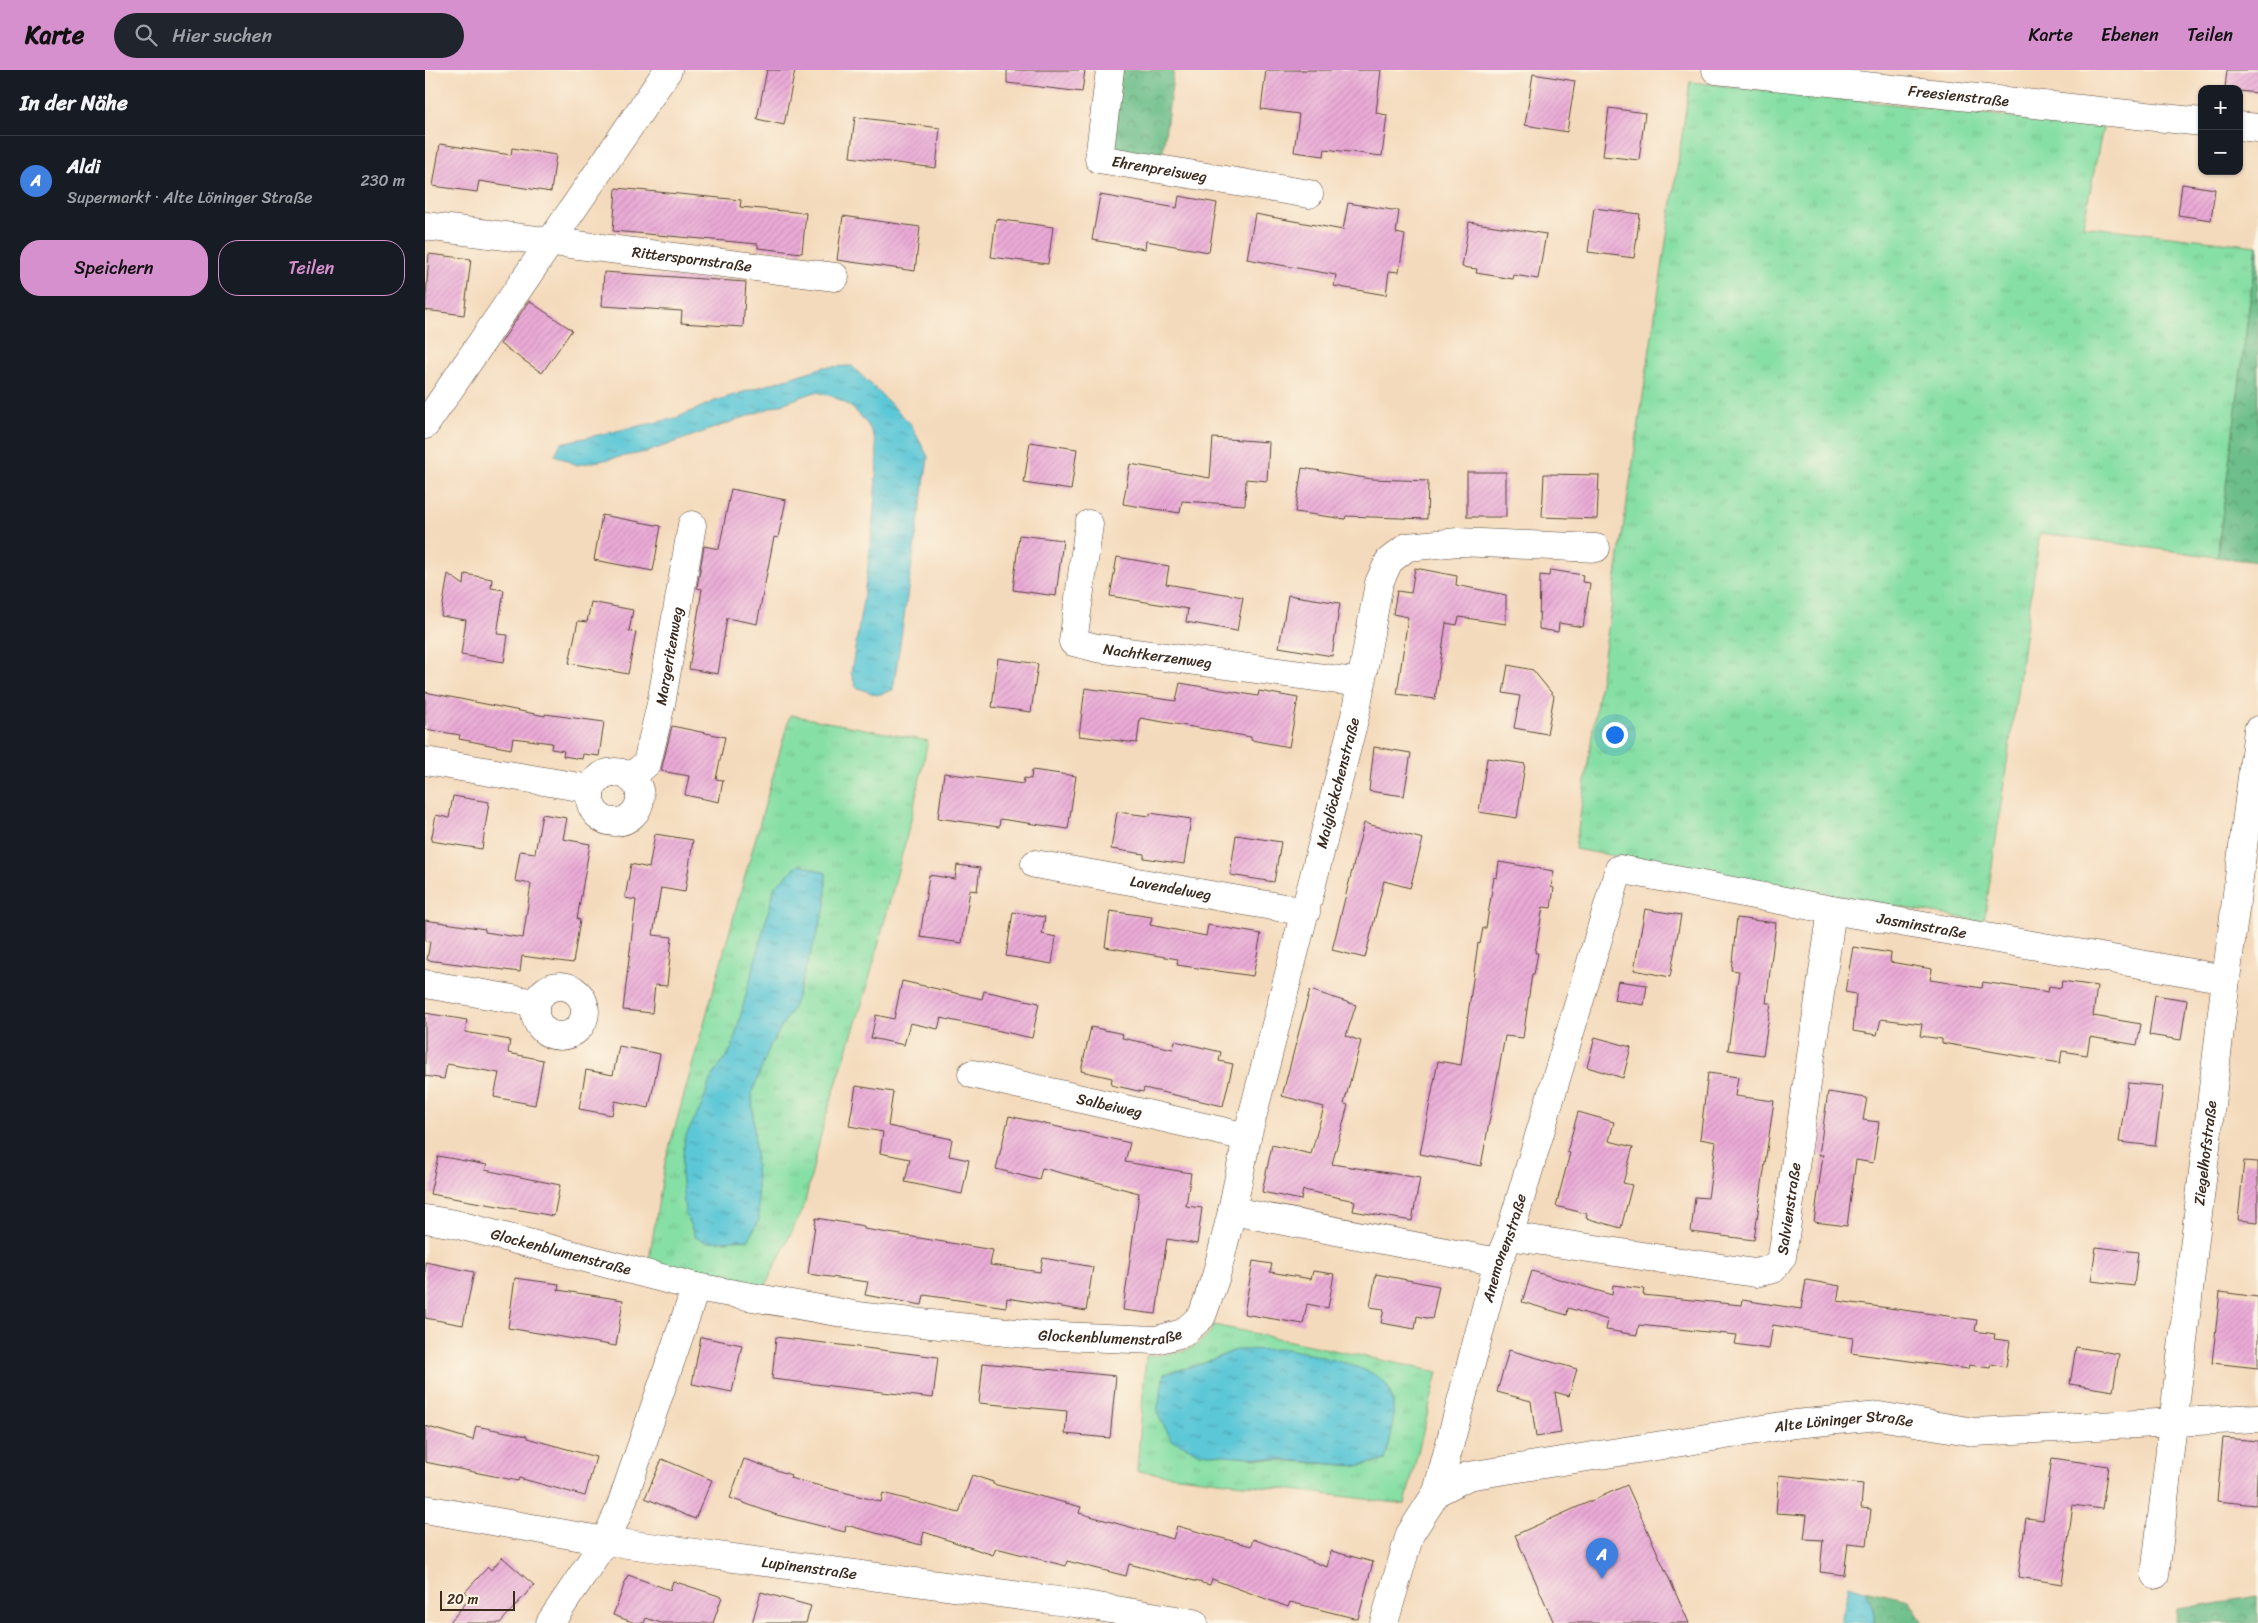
<!DOCTYPE html>
<html lang="de">
<head>
<meta charset="utf-8">
<style>
	:root { --surface:#171b24; --page:#20242c; --text:#f1f3f6; --muted:#9ea1a6; --line:#363941; --accent:#d690ce }
	body { margin:0; font-family:Sriracha,sans-serif; background:var(--page); color:var(--text) }
	.controls { position:absolute; right:15px; top:15px; display:grid; overflow:hidden; border-radius:10px; box-shadow:0 1px 4px #0004 }
	.controls button { width:45px; height:45px; display:grid; place-items:center; padding:0; border:0; border-bottom:1px solid var(--line); background:var(--surface); color:var(--text); font:25px sans-serif }
	.scale { position:absolute; left:15px; bottom:12px; width:75px; box-sizing:border-box; padding-left:5px; border:2px solid #3b2a1e; border-top:0; font-size:14px; line-height:18px; white-space:nowrap; color:#3b2a1e; -webkit-text-stroke:4px #fcf5e5; paint-order:stroke }
	.you { position:absolute; left:1189px; top:664px; width:18px; height:18px; margin:-12px; border:4px solid #fff; border-radius:50%; background:#1a73e8; box-shadow:0 0 0 8px #1a73e833 }
	.badge { display:grid; place-items:center; width:32px; height:32px; border-radius:50%; background:var(--accent); color:#fff; font-size:16px; font-weight:700 }
	.pin { position:absolute; translate:-50% -41px; filter:drop-shadow(0 1px 2px #0008) }
	.pin::after { content:''; position:absolute; top:26px; width:18px; height:15px; background:inherit; clip-path:polygon(0 0,100% 0,50% 100%) }
	.list { margin:0; padding:0; list-style:none }
	h2 { display:flex; justify-content:space-between; align-items:center; height:65px; margin:0; padding:0 20px; font-size:21px }
	h2 small { font-size:16px; font-weight:400; color:var(--muted) }
	.list li { display:grid; grid-template-columns:32px 1fr auto; gap:15px; align-items:center; box-sizing:border-box; height:90px; padding:0 20px; border-top:1px solid var(--line) }
	.list b { display:block; font-size:19px; white-space:nowrap }
	.list p { margin:0; font-size:16px; white-space:nowrap; color:var(--muted) }
	.list em { font-size:16px; font-style:normal; color:var(--muted) }
	.actions { display:flex; gap:10px; padding:15px 20px }
	.actions a { flex:1; padding:11px 0; border:1px solid var(--accent); border-radius:20px; text-align:center; font-size:18px; color:var(--accent) }
	.actions .main { background:var(--accent); color:#111 }
	.icon { flex:none; width:28px; height:28px; fill:none; stroke:currentColor; stroke-width:2; stroke-linecap:round; stroke-linejoin:round }
	.map { position:relative; flex:none; width:1833px; height:1553px; overflow:hidden }
	header { display:flex; align-items:center; gap:30px; box-sizing:border-box; height:70px; padding:0 25px; background:var(--accent); color:#111 }
	header strong { font-size:24px }
	nav { display:flex; gap:28px; margin-inline-start:auto; font-size:18px }
	.search { width:350px; height:45px; background:var(--page); display:flex; align-items:center; gap:12px; box-sizing:border-box; padding:0 18px; border-radius:28px; color:var(--muted); font-size:19px }
	main { display:flex }
	aside { flex:1; background:var(--surface) }
	.map>svg:first-child { display:block }
	.grass { fill:url(#grass-tufts); stroke:#608461; fill-rule:evenodd }
	.forest { fill:url(#forest-crowns); stroke:#547454 }
	.water { fill:url(#water-ripples); stroke:#4c787a }
	.building { fill:url(#building-hatch) }
	.lines { fill:none; stroke-linecap:round; stroke-linejoin:round }
	.minor-casing { stroke:#574436; stroke-width:29 }
	.minor { stroke:#fff; stroke-width:28 }
	.labels { text-anchor:middle; stroke-width:5; stroke-linejoin:round; paint-order:stroke }
	.street-label { font-size:15px; fill:#3b2a1e; stroke:#fcf5e5 }
</style>
</head>
<body>
<header>
<strong>Karte</strong>
<div class="search"><svg class="icon" aria-label="search" viewBox="0 0 24 24"><circle cx="10" cy="10" r="6"/><path d="M15 15l6 6"/></svg>Hier suchen</div>
<nav><a>Karte</a><a>Ebenen</a><a>Teilen</a></nav>
</header>
<main>
<aside>
<h2>In der Nähe<small></small></h2>
<ul class="list">
<li><span class="badge" style="background:#3f7fe0">A</span><div><b>Aldi</b><p>Supermarkt · Alte Löninger Straße</p></div><em>230 m</em></li>
</ul>
<div class="actions"><a class="main">Speichern</a><a>Teilen</a></div>
</aside>
<div class="map">
<svg width="1833" height="1553" viewBox="0 0 1833 1553">
	<defs>
		<pattern id="grass-tufts" width="24" height="20" patternUnits="userSpaceOnUse" patternTransform="scale(1.25)"><rect width="24" height="20" fill="#86dfa4"/><path d="M3 7l-1-3M5 7V3M7 7l1-3M15 17l-1-3M17 17v-4M19 17l1-3" fill="none" stroke="#75c08d"/></pattern>
		<pattern id="forest-crowns" width="20" height="18" patternUnits="userSpaceOnUse" patternTransform="scale(1.25)"><rect width="20" height="18" fill="#6cbe8a"/><path d="M2 6a3 3 0 1 1 6 0M12 15a3 3 0 1 1 6 0" fill="none" stroke="#5a9b70"/></pattern>
		<pattern id="water-ripples" width="26" height="14" patternUnits="userSpaceOnUse" patternTransform="scale(1.25)"><rect width="26" height="14" fill="#5cc7d7"/><path d="M2 4q2-2 4 0t4 0M15 11q2-2 4 0t4 0" fill="none" stroke="#4da2ae"/></pattern>
		<pattern id="building-hatch" width="6" height="6" patternUnits="userSpaceOnUse" patternTransform="scale(1.25)"><rect width="6" height="6" fill="#eaaad7"/><path d="M-1 1l2-2M0 6l6-6M5 7l2-2" fill="none" stroke="#ca92b8"/></pattern>
	</defs>
	<rect width="100%" height="100%" fill="#fcf5e5"/>
	<filter id="ink" filterUnits="userSpaceOnUse"><feTurbulence type="fractalNoise" baseFrequency=".02" numOctaves="2"/><feDisplacementMap in="SourceGraphic" scale="10" xChannelSelector="R" yChannelSelector="G"/><feConvolveMatrix kernelMatrix="1 2 1 2 8 2 1 2 1" color-interpolation-filters="sRGB"/></filter>
	<filter id="wash" filterUnits="userSpaceOnUse"><feTurbulence type="fractalNoise" baseFrequency=".0096" numOctaves="4" result="noise"/><feDisplacementMap in="SourceGraphic" scale="20" xChannelSelector="R" yChannelSelector="G"/><feGaussianBlur stdDeviation="1.12" result="paint"/><feColorMatrix in="noise" values="0 0 0 0 0 0 0 0 0 0 0 0 0 0 0 0 0 1.4 0 .05"/><feComposite in="paint" operator="in"/></filter>
	<g filter="url(#wash)">
		<rect width="100%" height="100%" fill="#f4dabc"/>
		<g class="grass">
			<polygon points="1265,12 1678,57 1658,156 1832,176 1792,487 1615,463 1559,852 1150,779"/>
			<polygon points="365,645 503,671 486,750 442,918 399,1052 379,1136 339,1219 223,1195 240,1093"/>
			<path d="M789,1255L1013,1302L980,1434L712,1401L721,1286C750,1284 774,1284 789,1255ZM811,1280L961,1390L932,1396L825,1388L779,1293Z"/>
		</g>
		<g class="forest">
			<polygon points="691,0 749,0 737,87 682,79"/>
			<polygon points="1832,176 1833,176 1833,492 1792,487"/>
			<polygon points="1439,1520 1484,1530 1498,1553 1449,1553 1449,1538"/>
			<polygon points="1833,1526 1833,1553 1751,1553 1752,1539"/>
		</g>
		<g class="water">
			<path d="M427,296L485,353L503,387L468,620L452,625L431,617L426,603C436,542 447,484 450,422C451,403 455,380 447,362C436,341 414,325 390,322L222,382L152,395L130,385L136,373L251,348L290,331L399,297Z"/>
			<polygon points="375,794 401,803 401,835 369,936 345,976 327,1023 334,1150 324,1169 282,1172 270,1167 260,1142 256,1104 260,1067 277,1035 285,1010 307,978 350,816"/>
			<path d="M863,1279C886,1285 942,1295 958,1311C976,1329 966,1370 960,1390L932,1396L775,1383L747,1370L732,1343L739,1304L779,1293L811,1280Z"/>
			<polygon points="1424,1515 1439,1520 1449,1538 1449,1553 1416,1553"/>
		</g>
		<g id="blocks">
			<g class="building">
				<polygon points="342,0 370,0 359,55 332,49"/>
				<polygon points="582,0 660,0 657,22 582,13"/>
				<polygon points="841,0 956,0 951,43 962,45 957,86 900,79 899,86 869,82 874,44 836,39"/>
				<polygon points="1802,0 1833,0 1833,23 1814,21 1814,19 1800,19"/>
				<polygon points="1108,4 1150,11 1142,62 1100,55"/>
				<polygon points="1184,38 1220,43 1214,90 1178,86"/>
				<polygon points="430,47 515,58 511,98 425,87"/>
				<polygon points="15,74 86,85 87,78 131,85 126,122 54,111 52,122 8,116"/>
				<polygon points="1757,114 1790,119 1786,150 1753,145"/>
				<polygon points="191,118 316,130 315,137 381,143 377,183 333,178 333,174 188,161"/>
				<polygon points="675,125 752,138 754,126 792,133 784,182 721,171 720,179 667,170"/>
				<polygon points="923,133 974,141 971,163 980,165 974,202 964,201 961,225 909,216 911,205 822,189 830,144 918,160"/>
				<polygon points="1169,138 1215,144 1209,188 1163,182"/>
				<polygon points="418,146 495,157 490,201 412,190"/>
				<polygon points="571,149 628,157 623,194 566,187"/>
				<polygon points="1044,152 1121,164 1113,209 1089,205 1088,209 1051,203 1052,199 1037,197"/>
				<polygon points="4,184 46,189 39,245 0,240"/>
				<polygon points="179,202 321,212 318,257 256,253 257,241 177,236"/>
				<polygon points="104,231 147,260 117,303 75,274"/>
				<polygon points="788,368 844,372 842,411 821,409 820,435 757,431 755,443 698,434 705,394 785,408"/>
				<polygon points="605,372 652,379 646,420 599,413"/>
				<polygon points="877,398 947,409 1003,411 1002,449 921,446 920,449 870,442"/>
				<rect x="1042" y="402" width="39" height="45"/>
				<polygon points="1119,404 1174,405 1172,449 1117,447"/>
				<polygon points="306,419 361,430 353,468 349,467 332,554 302,548 293,604 264,599 277,519 272,518 279,476 294,479"/>
				<polygon points="177,445 236,456 228,501 169,490"/>
				<polygon points="594,465 638,470 631,526 588,520"/>
				<polygon points="692,487 744,496 741,514 818,527 812,561 761,552 763,539 685,526"/>
				<polygon points="990,498 1032,506 1031,515 1081,525 1081,554 1034,547 1032,555 1021,553 1010,629 972,624 983,547 968,544 972,521 986,523"/>
				<polygon points="1125,500 1158,505 1157,512 1165,513 1158,557 1134,553 1133,562 1114,559 1115,505 1124,506"/>
				<polygon points="23,504 39,515 40,504 67,509 66,518 79,520 72,564 83,565 79,592 36,585 41,550 16,546"/>
				<polygon points="863,525 915,533 907,586 854,577"/>
				<polygon points="166,532 208,540 204,561 211,562 203,604 144,593 153,551 162,552"/>
				<polygon points="573,588 613,594 606,642 567,637"/>
				<polygon points="1083,595 1108,600 1129,626 1122,664 1089,658 1095,626 1078,623"/>
				<polygon points="755,613 833,626 834,621 873,628 864,677 826,670 826,667 715,648 712,673 654,666 660,618 751,631"/>
				<polygon points="0,622 120,646 120,644 179,652 174,686 158,684 157,689 138,686 139,681 126,679 127,673 88,668 86,679 34,669 35,665 0,659"/>
				<polygon points="247,656 300,667 291,709 298,710 294,732 260,725 264,706 236,701"/>
				<polygon points="949,677 986,683 979,726 944,721"/>
				<polygon points="1062,688 1100,694 1092,748 1054,742"/>
				<polygon points="607,700 651,706 643,759 575,749 574,757 513,748 519,703 598,714 599,708 606,709"/>
				<polygon points="28,726 64,732 57,779 6,771 11,745 24,748"/>
				<polygon points="692,742 725,746 725,743 766,749 759,794 719,788 719,784 686,779"/>
				<polygon points="117,744 142,748 138,769 165,774 152,849 155,850 148,893 97,886 95,902 2,890 5,872 0,871 0,850 60,859 60,862 98,868 106,814 90,811 95,781 110,783"/>
				<polygon points="939,753 998,769 985,818 959,811 940,888 907,880"/>
				<polygon points="230,764 268,770 260,822 236,818 228,865 247,867 242,916 230,915 227,943 198,940 211,830 200,828 206,794 224,798"/>
				<polygon points="811,765 856,772 849,812 805,805"/>
				<polygon points="1074,792 1129,801 1126,817 1129,818 1126,838 1118,837 1110,883 1113,883 1109,904 1107,904 1098,968 1080,966 1056,1096 995,1084 1013,991 1036,995 1053,873 1055,874 1058,858 1061,858 1069,807 1072,808"/>
				<polygon points="532,795 555,798 552,821 545,820 537,873 495,867 504,805 530,809"/>
				<polygon points="1220,839 1256,845 1245,907 1209,900"/>
				<polygon points="685,841 727,847 725,855 781,866 783,855 836,864 828,906 752,895 753,889 680,877"/>
				<polygon points="588,842 620,847 617,864 631,867 627,894 581,886"/>
				<polygon points="1312,848 1351,853 1341,933 1346,933 1338,985 1303,980 1314,901 1306,900"/>
				<polygon points="1428,877 1466,883 1465,892 1507,899 1505,910 1557,918 1558,912 1623,922 1624,916 1636,918 1637,911 1672,916 1668,946 1716,954 1712,975 1665,967 1662,985 1637,981 1635,993 1517,973 1517,969 1495,966 1497,954 1456,949 1452,965 1428,961 1431,924 1420,922"/>
				<polygon points="477,911 557,929 559,921 614,933 607,968 516,948 513,959 485,953 479,975 446,968 451,945 469,949"/>
				<polygon points="1193,911 1222,915 1219,935 1189,930"/>
				<polygon points="885,920 931,935 921,966 936,971 919,1034 923,1035 907,1094 995,1108 987,1151 928,1141 930,1131 878,1120 876,1130 837,1122 847,1075 886,1084 899,1037 857,1026"/>
				<polygon points="1730,925 1762,930 1756,970 1724,965"/>
				<polygon points="0,943 42,950 40,962 85,970 83,983 118,990 110,1035 69,1027 74,1003 22,994 19,1009 0,1006"/>
				<polygon points="666,957 698,964 697,968 748,979 750,971 796,982 794,991 808,994 798,1036 719,1018 718,1022 686,1015 687,1008 656,1001"/>
				<polygon points="1170,967 1206,977 1198,1008 1162,997"/>
				<polygon points="194,976 235,984 224,1038 190,1031 187,1045 154,1039 161,1000 188,1005"/>
				<polygon points="1283,1003 1313,1007 1310,1026 1349,1031 1329,1170 1266,1162 1270,1127 1283,1128 1291,1072 1275,1069"/>
				<polygon points="1703,1013 1738,1016 1730,1076 1694,1072"/>
				<polygon points="431,1016 468,1022 463,1056 527,1069 524,1086 544,1090 537,1124 480,1112 485,1089 455,1083 458,1062 424,1056"/>
				<polygon points="1403,1022 1442,1028 1438,1050 1454,1052 1448,1093 1431,1090 1422,1156 1389,1152 1398,1085 1394,1085"/>
				<polygon points="1153,1042 1189,1052 1184,1071 1208,1077 1198,1113 1207,1115 1196,1158 1161,1148 1162,1144 1131,1136 1145,1083 1142,1082"/>
				<polygon points="584,1046 705,1073 700,1092 766,1103 761,1136 777,1138 772,1174 742,1169 731,1244 698,1240 714,1123 617,1098 614,1110 571,1099"/>
				<polygon points="13,1086 62,1095 60,1100 135,1115 129,1146 5,1124"/>
				<polygon points="1819,1091 1833,1092 1833,1152 1813,1150"/>
				<polygon points="391,1148 439,1156 439,1159 568,1180 565,1195 615,1202 618,1188 668,1197 661,1241 582,1228 581,1237 499,1225 497,1235 440,1225 443,1212 383,1204"/>
				<polygon points="1671,1177 1713,1182 1709,1216 1666,1211"/>
				<polygon points="828,1191 847,1194 845,1202 886,1209 888,1201 909,1204 903,1238 882,1234 878,1254 819,1244"/>
				<polygon points="0,1192 49,1202 38,1255 0,1248"/>
				<polygon points="1107,1201 1187,1225 1188,1215 1219,1219 1218,1225 1316,1235 1317,1230 1376,1239 1381,1210 1415,1216 1412,1231 1552,1250 1550,1261 1570,1264 1569,1269 1585,1271 1581,1297 1566,1294 1565,1298 1544,1295 1543,1299 1426,1283 1428,1268 1348,1255 1344,1279 1310,1274 1312,1265 1214,1255 1212,1265 1181,1260 1183,1250 1143,1238 1142,1245 1097,1232"/>
				<polygon points="951,1204 1014,1216 1007,1249 992,1246 990,1259 956,1253 959,1239 945,1237"/>
				<polygon points="90,1208 134,1214 133,1220 198,1230 191,1276 83,1258"/>
				<polygon points="1795,1222 1833,1227 1833,1298 1787,1293"/>
				<polygon points="276,1267 317,1275 307,1322 267,1314"/>
				<polygon points="351,1267 513,1287 508,1328 347,1309"/>
				<polygon points="1651,1277 1694,1284 1688,1321 1645,1314"/>
				<polygon points="1084,1280 1152,1299 1144,1326 1130,1322 1136,1363 1111,1367 1106,1331 1072,1322"/>
				<polygon points="558,1293 691,1306 685,1368 640,1364 642,1341 554,1333"/>
				<polygon points="0,1356 48,1370 51,1356 102,1366 102,1368 171,1387 160,1426 94,1408 93,1411 0,1392"/>
				<polygon points="1798,1368 1833,1371 1831,1435 1792,1431"/>
				<polygon points="1627,1388 1683,1396 1677,1439 1648,1435 1637,1514 1593,1507 1601,1448 1618,1450"/>
				<polygon points="237,1389 287,1410 270,1449 220,1428"/>
				<polygon points="319,1389 366,1405 365,1408 456,1432 458,1423 534,1443 547,1405 568,1412 568,1414 656,1437 654,1443 748,1469 752,1456 826,1476 828,1469 902,1497 906,1481 948,1492 933,1549 865,1532 863,1537 787,1509 785,1515 704,1494 701,1506 642,1491 641,1496 571,1478 568,1485 499,1462 496,1475 421,1455 420,1462 352,1445 305,1428"/>
				<polygon points="1354,1405 1438,1414 1436,1438 1446,1439 1442,1475 1423,1473 1419,1505 1395,1502 1398,1470 1379,1469 1382,1445 1351,1443"/>
				<polygon points="1202,1415 1264,1553 1129,1553 1090,1465"/>
				<polygon points="77,1487 109,1515 75,1553 24,1553 46,1527 40,1522 63,1497 66,1500"/>
				<polygon points="203,1505 245,1520 248,1511 297,1527 288,1553 236,1553 221,1548 219,1553 210,1553 188,1545"/>
				<polygon points="336,1522 386,1536 381,1553 327,1553"/>
			</g>
		</g>
	</g>
	<g filter="url(#ink)">
		<use href="#blocks" fill-opacity="0" stroke="#574436" stroke-width="1"/>
		<g class="lines">
			<g class="minor-casing">
				<g id="minor">
					<path id="s1" d="M685,0L674,89L884,124"/>
					<path id="s2" d="M1291,0L1777,52"/>
					<polyline points="1814,56 1833,58"/>
					<path id="s3" d="M0,156L410,207"/>
					<polyline points="0,355 243,0"/>
					<path id="s4" d="M664,454L648,572L672,578L937,613"/>
					<polyline points="0,691 166,719"/>
					<circle cx="190" cy="727" r="25"/>
					<path id="s5" d="M205,708L222,693L236,634L267,455"/>
					<path id="s6" d="M610,794L881,842"/>
					<polyline points="0,914 111,933"/>
					<circle cx="135" cy="941" r="25"/>
					<path id="s7" d="M547,1004L822,1067"/>
					<path id="s8" d="M807,1141L822,1067L930,646L954,513L964,491L982,477L1033,472L1171,478"/>
					<path id="s9" d="M0,1149L30,1154L271,1217L194,1441L180,1471L125,1553"/>
					<path id="s10" d="M1084,1166L1330,1203L1348,1199L1357,1187L1407,840"/>
					<path id="s11" d="M271,1217L440,1247L610,1265L731,1270L758,1263L777,1246L791,1206L807,1141L1073,1192"/>
					<path id="s12" d="M1012,1422L1043,1406L1370,1354L1454,1346L1549,1362L1833,1348"/>
					<path id="s13" d="M0,1439L180,1471L649,1533L769,1553"/>
					<path id="s14" d="M1730,1505L1801,909L1833,660"/>
					<path id="s15" d="M959,1553L985,1464L1012,1422L1073,1192L1084,1166L1194,799L1407,840L1801,909"/>
				</g>
			</g>
			<use href="#minor" class="minor"/>
		</g>
	</g>
	<g class="labels">
		<g class="street-label">
			<text dy="5" stroke="none"><textPath href="#s2" startOffset="244">Freesienstraße</textPath></text>
			<text dy="5" stroke="none"><textPath href="#s1" startOffset="151">Ehrenpreisweg</textPath></text>
			<text dy="5" stroke="none"><textPath href="#s3" startOffset="269">Ritterspornstraße</textPath></text>
			<text dy="5" stroke="none"><textPath href="#s5" startOffset="132">Margeritenweg</textPath></text>
			<text dy="5" stroke="none"><textPath href="#s4" startOffset="205">Nachtkerzenweg</textPath></text>
			<text dy="5" stroke="none"><textPath href="#s8" startOffset="441">Maiglöckchenstraße</textPath></text>
			<text dy="5" stroke="none"><textPath href="#s6" startOffset="138">Lavendelweg</textPath></text>
			<text dy="5" stroke="none"><textPath href="#s15" startOffset="1100">Jasminstraße</textPath></text>
			<text dy="5" stroke="none"><textPath href="#s7" startOffset="141">Salbeiweg</textPath></text>
			<text dy="5" stroke="none"><textPath href="#s14" startOffset="425">Ziegelhofstraße</textPath></text>
			<text dy="5" stroke="none"><textPath href="#s10" startOffset="331">Salvienstraße</textPath></text>
			<text dy="5" stroke="none"><textPath href="#s15" startOffset="396">Anemonenstraße</textPath></text>
			<text dy="5" stroke="none"><textPath href="#s9" startOffset="140">Glockenblumenstraße</textPath></text>
			<text dy="5" stroke="none"><textPath href="#s11" startOffset="418">Glockenblumenstraße</textPath></text>
			<text dy="5" stroke="none"><textPath href="#s12" startOffset="415">Alte Löninger Straße</textPath></text>
			<text dy="5" stroke="none"><textPath href="#s13" startOffset="389">Lupinenstraße</textPath></text>
		</g>
	</g>
</svg>
<div class="controls">
<button>+</button>
<button>−</button>
</div>
<div class="scale">20 m</div>
<div class="you"></div>
<div class="pin badge" style="left:1177px;top:1509px;background:#3f7fe0">A</div>
</div>
</main>
</body>
</html>
